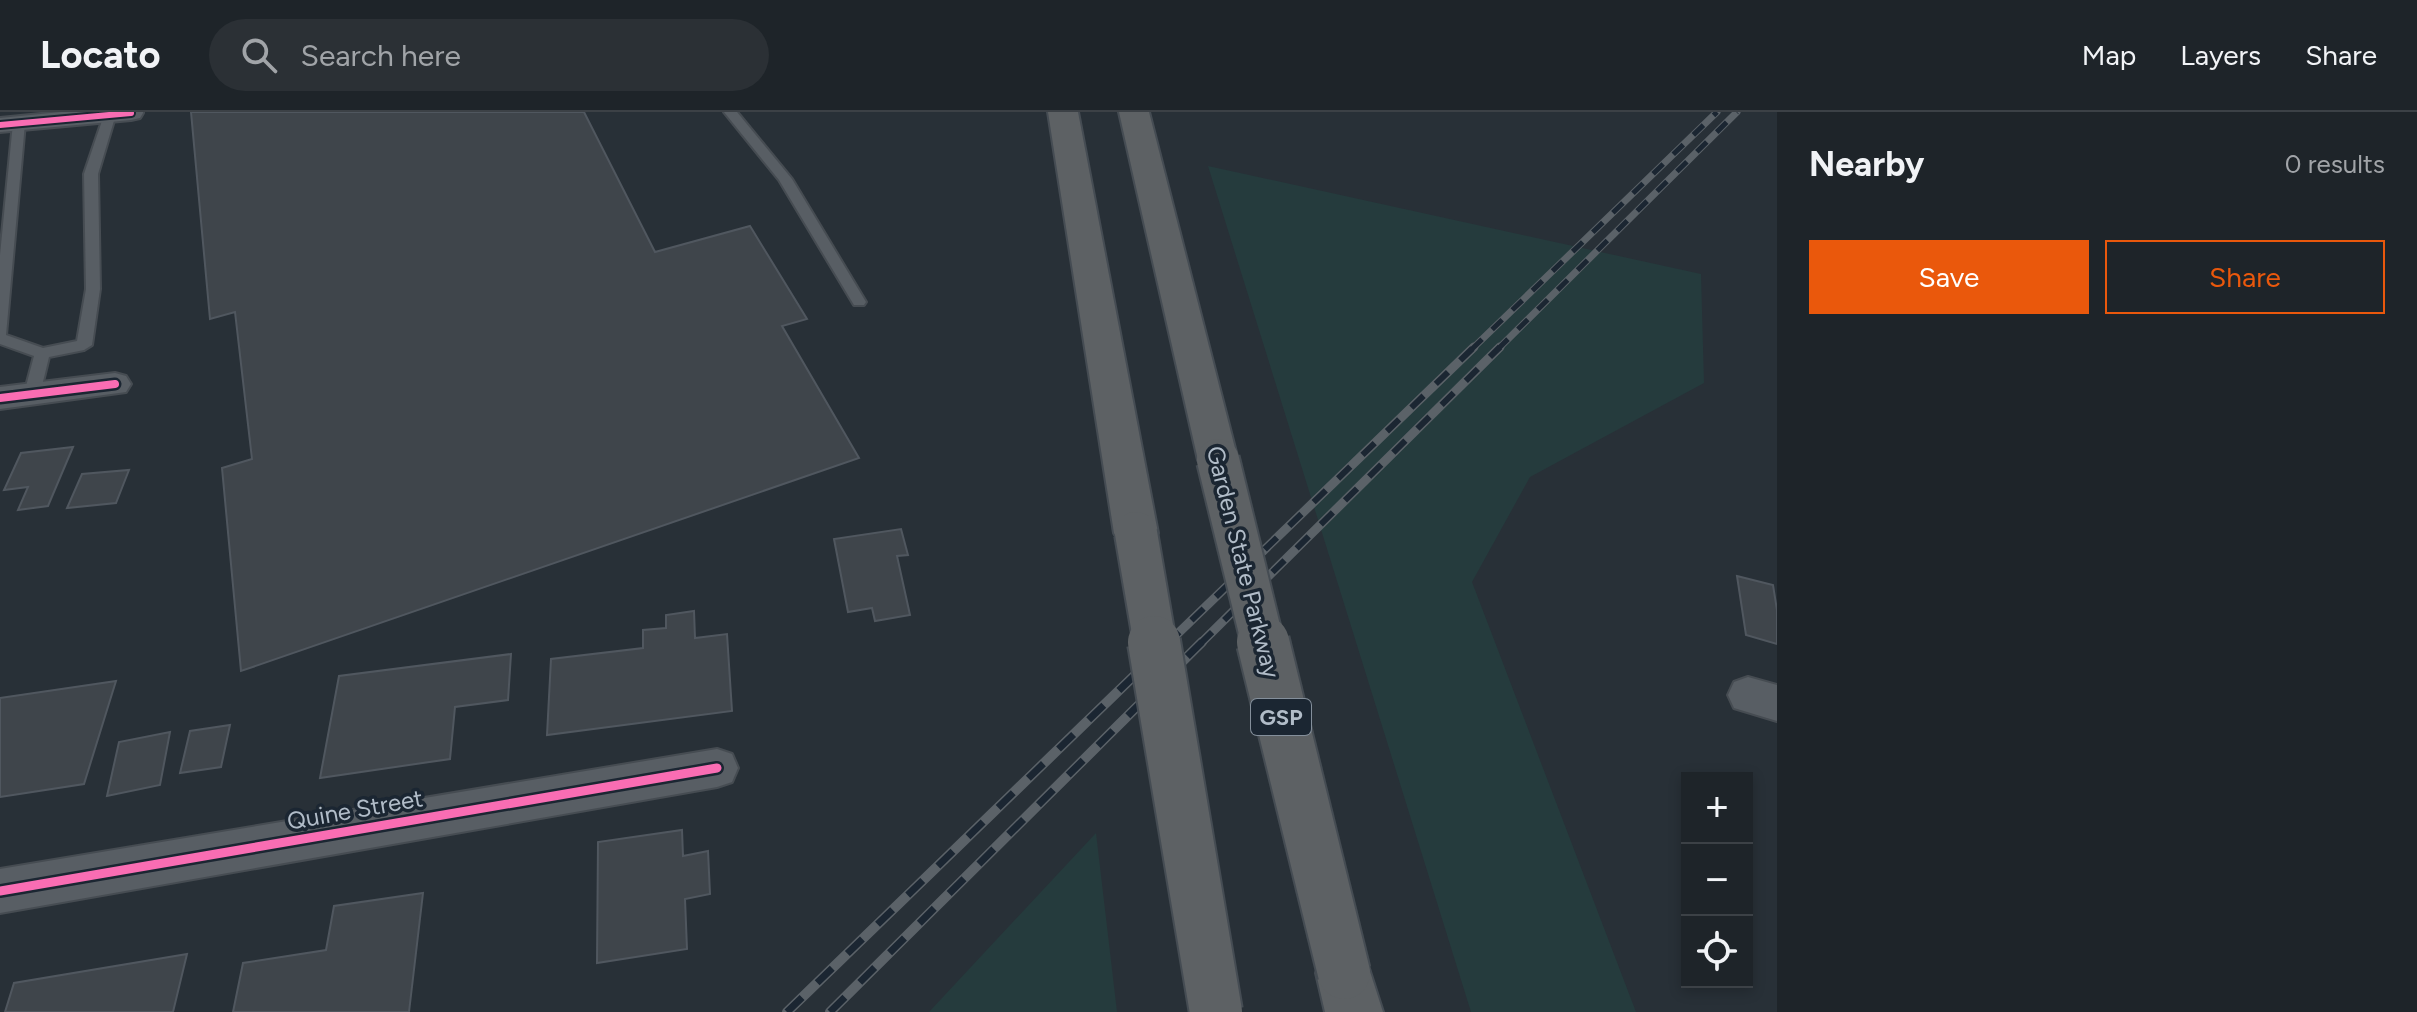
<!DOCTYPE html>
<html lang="en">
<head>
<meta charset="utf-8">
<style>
	:root { --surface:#1e2429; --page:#2b3035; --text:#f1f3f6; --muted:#a1a4a8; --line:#3c4146; --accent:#ea580c }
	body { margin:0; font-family:Figtree,sans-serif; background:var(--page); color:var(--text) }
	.controls { position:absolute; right:24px; bottom:24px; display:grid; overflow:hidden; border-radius:0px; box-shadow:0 4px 12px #0003 }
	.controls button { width:72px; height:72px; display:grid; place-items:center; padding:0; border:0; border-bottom:2px solid var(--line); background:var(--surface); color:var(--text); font:40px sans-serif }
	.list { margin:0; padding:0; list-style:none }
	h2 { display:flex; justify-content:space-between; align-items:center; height:104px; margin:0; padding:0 32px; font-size:34px }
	h2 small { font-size:26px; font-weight:400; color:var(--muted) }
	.actions { display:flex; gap:16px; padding:24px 32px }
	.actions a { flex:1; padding:18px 0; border:2px solid var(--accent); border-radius:0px; text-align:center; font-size:28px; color:var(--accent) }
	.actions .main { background:var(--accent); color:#fff }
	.icon { flex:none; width:44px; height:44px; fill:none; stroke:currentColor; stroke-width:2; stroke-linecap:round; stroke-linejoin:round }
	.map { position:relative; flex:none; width:1777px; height:900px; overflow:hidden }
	header { display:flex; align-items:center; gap:48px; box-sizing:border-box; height:112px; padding:0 40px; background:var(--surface); border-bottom:2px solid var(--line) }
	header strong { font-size:38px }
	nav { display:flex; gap:44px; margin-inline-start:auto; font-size:28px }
	.search { width:560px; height:72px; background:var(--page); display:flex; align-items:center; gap:20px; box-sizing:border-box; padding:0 28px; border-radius:44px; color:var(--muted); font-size:30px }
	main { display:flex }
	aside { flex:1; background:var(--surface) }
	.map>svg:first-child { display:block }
	.green { fill:#253b3d }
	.building { fill:#3f454b; stroke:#50575f; stroke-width:2 }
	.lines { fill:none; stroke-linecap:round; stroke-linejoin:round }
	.service-casing { stroke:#464c52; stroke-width:4 }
	.minor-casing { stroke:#464c52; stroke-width:4 }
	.motorway-casing { stroke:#454c53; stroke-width:4 }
	.service { fill:#585e64; fill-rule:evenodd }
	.minor { fill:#585e64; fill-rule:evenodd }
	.motorway { fill:#5d6164; fill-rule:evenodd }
	.rail-far2-casing { stroke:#5b6268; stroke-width:7 }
	.rail-far1-casing { stroke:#5b6268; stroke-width:9 }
	.rail-casing { stroke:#5b6268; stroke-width:10 }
	.rail-far2 { stroke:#1b2632; stroke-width:5; stroke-dasharray:14; stroke-linecap:butt }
	.rail-far1 { stroke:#1b2632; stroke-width:6; stroke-dasharray:17; stroke-linecap:butt }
	.rail { stroke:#1b2632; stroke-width:7; stroke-dasharray:21; stroke-linecap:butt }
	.motorway-bridge-far1-casing { stroke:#454c53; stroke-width:46; stroke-linecap:butt }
	.motorway-bridge-casing { stroke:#454c53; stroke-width:56; stroke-linecap:butt }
	.motorway-bridge-far1 { stroke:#5d6164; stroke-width:42 }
	.motorway-bridge { stroke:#5d6164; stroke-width:52 }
	.cycleway-far2-casing { stroke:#1b2632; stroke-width:10 }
	.cycleway-far1-casing { stroke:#1b2632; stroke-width:13 }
	.cycleway-casing { stroke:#1b2632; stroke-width:14 }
	.cycleway-far2 { stroke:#f96db3; stroke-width:6 }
	.cycleway-far1 { stroke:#f96db3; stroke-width:8 }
	.cycleway { stroke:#f96db3; stroke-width:9 }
	.labels { text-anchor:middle; stroke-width:7; stroke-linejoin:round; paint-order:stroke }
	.shield { fill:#1b2632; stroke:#848f9b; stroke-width:2 }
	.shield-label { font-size:22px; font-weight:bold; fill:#b1bcc8 }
	.street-label { font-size:24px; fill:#b1bcc8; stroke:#1b2632 }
</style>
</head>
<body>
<header>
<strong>Locato</strong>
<div class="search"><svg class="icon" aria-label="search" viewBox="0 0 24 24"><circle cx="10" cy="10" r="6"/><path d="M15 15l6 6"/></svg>Search here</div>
<nav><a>Map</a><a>Layers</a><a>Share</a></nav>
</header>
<main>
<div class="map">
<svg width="1777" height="900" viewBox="0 0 1777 900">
	<rect width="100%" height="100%" fill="#283037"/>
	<g class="green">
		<polygon points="1208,54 1701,162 1704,271 1530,365 1472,470 1636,900 1471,900"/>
		<polygon points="1096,721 1117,900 929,900"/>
	</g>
	<g class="building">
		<polygon points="191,0 584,0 655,140 750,114 807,207 782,214 859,346 241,559 222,356 252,347 235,200 210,207"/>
		<polygon points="73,335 48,394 18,398 28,375 4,378 21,341"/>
		<polygon points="129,358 116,391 67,396 82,362"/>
		<polygon points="901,417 908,443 897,444 910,503 875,509 872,496 848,500 834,427"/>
		<polygon points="1737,464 1773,473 1777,498 1777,532 1746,523"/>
		<polygon points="694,499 695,526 727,522 732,599 547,623 551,547 643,536 643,518 666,516 666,503"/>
		<polygon points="511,542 508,588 455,595 450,647 320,666 339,564"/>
		<polygon points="116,569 84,672 0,685 0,586"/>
		<polygon points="230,613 221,655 180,661 190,619"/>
		<polygon points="170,620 160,673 107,684 119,630"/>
		<polygon points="682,718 683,744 708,739 710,782 685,787 687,837 597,851 598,730"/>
		<polygon points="423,781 409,900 233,900 243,851 326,838 334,794"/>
		<polygon points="187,842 173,900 5,900 14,871"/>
	</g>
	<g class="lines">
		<g class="service-casing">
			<g id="service">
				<polygon points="105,0 116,2 98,62 100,177 92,233 84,238 49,245 40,282 32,288 24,282 34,244 0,232 0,143 13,11 19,7 25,11 6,223 43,236 77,229 86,177 84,62"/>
				<polygon points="724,0 737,0 792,67 866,190 864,193 854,193 779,68"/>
			</g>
		</g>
		<g class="minor-casing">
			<g id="minor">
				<polygon points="61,0 143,0 143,1 140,6 131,8 0,20 0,6"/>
				<polygon points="115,261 126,264 131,272 126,280 0,297 0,275"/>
				<polygon points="1748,565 1777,573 1777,609 1734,596 1728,583 1734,570"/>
				<polygon points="717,637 732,642 738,656 732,670 717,675 0,801 0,757"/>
			</g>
		</g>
		<g class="motorway-casing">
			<g id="motorway">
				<polygon points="1048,0 1078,0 1158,421 1151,433 1136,438 1121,433 1114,421"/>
				<polygon points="1119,0 1149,0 1238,348 1232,359 1218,363 1204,359 1198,348"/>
				<polygon points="1344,833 1364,841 1383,900 1325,900 1316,861 1324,841"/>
			</g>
		</g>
		<use href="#service" class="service"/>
		<use href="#minor" class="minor"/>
		<use href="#motorway" class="motorway"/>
		<g class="rail-far2-casing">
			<g id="rail-far2">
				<polyline points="1472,237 1717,0"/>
				<polyline points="1498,237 1737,0"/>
			</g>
		</g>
		<g class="rail-far1-casing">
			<g id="rail-far1">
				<polyline points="1167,532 1474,235"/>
				<polyline points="1200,532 1500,235"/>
			</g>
		</g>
		<g class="rail-casing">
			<g id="rail">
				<polyline points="787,900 1169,530"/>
				<polyline points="830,900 1202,530"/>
			</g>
		</g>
		<use href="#rail-far2" class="rail-far2"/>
		<use href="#rail-far1" class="rail-far1"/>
		<use href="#rail" class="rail"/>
		<g class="motorway-bridge-far1-casing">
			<g id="motorway-bridge-far1">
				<polyline points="1218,348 1263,532"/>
				<polyline points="1136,421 1155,532"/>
			</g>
		</g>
		<g class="motorway-bridge-casing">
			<g id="motorway-bridge">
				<polyline points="1154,530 1216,900"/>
				<polyline points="1263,530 1344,861"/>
			</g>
		</g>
		<use href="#motorway-bridge-far1" class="motorway-bridge-far1"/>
		<use href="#motorway-bridge" class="motorway-bridge"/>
		<g class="cycleway-far2-casing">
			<polyline id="cycleway-far2" points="0,13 131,1"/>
		</g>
		<g class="cycleway-far1-casing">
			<polyline id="cycleway-far1" points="0,286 115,272"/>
		</g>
		<g class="cycleway-casing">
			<polyline id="cycleway" points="0,779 717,656"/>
		</g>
		<use href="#cycleway-far2" class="cycleway-far2"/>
		<use href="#cycleway-far1" class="cycleway-far1"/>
		<use href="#cycleway" class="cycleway"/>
	</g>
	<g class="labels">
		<rect class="shield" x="1251" y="587" width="60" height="36" rx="6"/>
		<g class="shield-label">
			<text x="1281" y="613">GSP</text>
		</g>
		<g class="street-label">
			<text transform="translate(1243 450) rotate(76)" y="8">Garden State Parkway</text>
			<text transform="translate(355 698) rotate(-10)" y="8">Quine Street</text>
		</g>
	</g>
</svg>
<div class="controls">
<button>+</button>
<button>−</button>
<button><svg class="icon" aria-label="locate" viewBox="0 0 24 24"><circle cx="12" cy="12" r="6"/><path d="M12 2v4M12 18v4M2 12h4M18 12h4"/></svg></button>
</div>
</div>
<aside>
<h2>Nearby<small>0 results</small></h2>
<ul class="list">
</ul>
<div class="actions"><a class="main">Save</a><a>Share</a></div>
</aside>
</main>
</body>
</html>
